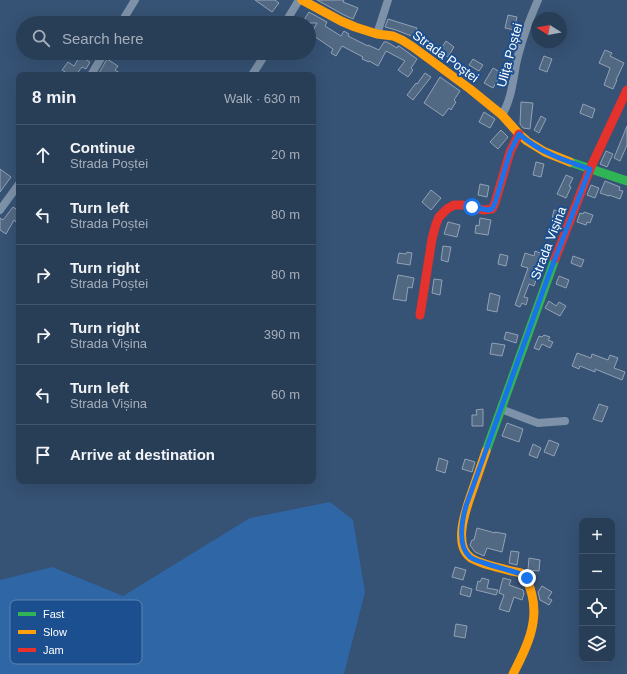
<!DOCTYPE html>
<html lang="en">
<head>
<meta charset="utf-8">
<style>
	:root { --surface:#283e57; --page:#344961; --text:#f1f3f6; --muted:#a5aeba; --line:#44576d }
	body { margin:0; font-family:Arial,sans-serif; background:var(--page); color:var(--text) }
	.controls { position:absolute; right:12px; bottom:12px; display:grid; overflow:hidden; border-radius:8px; box-shadow:0 4px 16px #0002 }
	.controls button { width:36px; height:36px; display:grid; place-items:center; padding:0; border:0; border-bottom:1px solid var(--line); background:var(--surface); color:var(--text); font:20px sans-serif }
	.compass { position:absolute; left:531px; top:12px; width:36px; height:36px; border-radius:50%; background:var(--surface); box-shadow:0 4px 16px #0002; rotate:281deg }
	.stop { position:absolute; width:12px; height:12px; margin:-9px; border:3px solid #1a73e8; border-radius:50%; background:#fff }
	.stop.end { background:#1a73e8; border-color:#fff; box-shadow:0 1px 4px #0008 }
	.list { margin:0; padding:0; list-style:none }
	h2 { display:flex; justify-content:space-between; align-items:center; height:52px; margin:0; padding:0 16px; font-size:17px }
	h2 small { font-size:13px; font-weight:400; color:var(--muted) }
	.list li { display:grid; grid-template-columns:26px 1fr auto; gap:12px; align-items:center; box-sizing:border-box; height:60px; padding:0 16px; border-top:1px solid var(--line) }
	.list b { display:block; font-size:15px; white-space:nowrap }
	.list p { margin:0; font-size:13px; white-space:nowrap; color:var(--muted) }
	.list em { font-size:13px; font-style:normal; color:var(--muted) }
	.icon { flex:none; width:22px; height:22px; fill:none; stroke:currentColor; stroke-width:2; stroke-linecap:round; stroke-linejoin:round }
	.map { position:relative; flex:none; width:627px; height:674px; overflow:hidden }
	.search { position:absolute; background:var(--surface); box-shadow:0 4px 16px #0002; left:16px; top:16px; width:300px; height:44px; display:flex; align-items:center; gap:10px; box-sizing:border-box; padding:0 14px; border-radius:22px; color:var(--muted); font-size:15px }
	.panel { position:absolute; background:var(--surface); box-shadow:0 4px 16px #0002; left:16px; top:72px; width:300px; height:412px; border-radius:8px }
	.map>svg:first-child { display:block }
	.green { fill:#2f66a5 }
	.building { fill:#526984; stroke:#92a2b6 }
	.lines { fill:none; stroke-linecap:round; stroke-linejoin:round }
	.street { stroke:#7d92a8; stroke-width:8 }
	.fast { stroke:#30b455; stroke-width:9 }
	.slow { stroke:#ff9f0a; stroke-width:9 }
	.jam { stroke:#e5322d; stroke-width:9 }
	.route { stroke:#1a73e8; stroke-width:5 }
	.labels { text-anchor:middle; stroke-width:4; stroke-linejoin:round; paint-order:stroke }
	.street-label { font-size:13px; fill:#fff; stroke:#1b4f8f }
	.key { fill:#1b4f8f; stroke:#5f84b1; stroke-width:1 }
	.key-label { font-size:11px; fill:#fff }
</style>
</head>
<body>
<div class="map">
<svg width="627" height="674" viewBox="0 0 627 674">
	<rect width="100%" height="100%" fill="#365274"/>
	<polygon class="green" points="330,502 353,520 365,592 344,674 0,674 0,580 52,567 123,596 250,518"/>
	<g class="building">
		<polygon points="255,0 275,0 279,3 272,12"/>
		<polygon points="317,0 344,0 343,2 358,8 353,19 344,15"/>
		<polygon points="309,12 327,22 325,26 341,36 344,31 349,34 348,36 368,46 368,45 379,50 384,42 387,42 397,48 398,46 399,46 417,59 411,68 413,70 408,77 398,70 405,61 386,51 378,66 369,61 369,62 362,59 363,57 342,46 336,56 331,53 333,49 311,34 317,23 302,23"/>
		<polygon points="508,15 517,17 514,30 505,28"/>
		<polygon points="388,19 417,28 414,37 396,30 385,27"/>
		<polygon points="446,41 454,47 448,57 444,54 442,58 437,55"/>
		<polygon points="605,50 612,53 610,56 624,63 616,80 617,80 613,89 604,85 610,68 599,63"/>
		<polygon points="80,56 90,62 86,69 82,67 76,75 70,75 62,70 68,62 74,66"/>
		<polygon points="544,56 552,59 547,72 539,69"/>
		<polygon points="107,59 118,66 115,70 123,75 103,75 99,73"/>
		<polygon points="473,59 483,65 479,71 469,65"/>
		<polygon points="493,68 502,73 493,88 484,83"/>
		<polygon points="425,73 431,77 413,100 407,95 416,83 417,84"/>
		<polygon points="440,77 460,91 454,100 456,102 451,110 449,108 443,116 424,103"/>
		<polygon points="521,102 533,103 530,129 523,128 520,124"/>
		<polygon points="583,104 595,109 592,118 580,113"/>
		<polygon points="484,112 495,119 490,128 479,122"/>
		<polygon points="541,116 546,119 539,133 534,130"/>
		<polygon points="627,126 627,145 620,161 614,158"/>
		<polygon points="501,130 508,137 498,149 490,142"/>
		<polygon points="606,151 613,154 607,167 600,164"/>
		<polygon points="536,162 544,164 541,177 533,175"/>
		<polygon points="0,169 11,177 0,192"/>
		<polygon points="566,175 573,178 569,186 571,187 566,198 557,194"/>
		<polygon points="605,181 620,187 619,190 623,191 620,199 609,195 609,196 600,193"/>
		<polygon points="480,184 489,186 487,197 478,195"/>
		<polygon points="591,185 599,188 595,198 587,195"/>
		<polygon points="431,190 441,198 431,210 422,202"/>
		<polygon points="13,207 19,211 19,218 16,222 14,220 6,234 0,230 0,218 3,220"/>
		<polygon points="554,210 566,212 562,222 552,219"/>
		<polygon points="584,212 593,215 590,223 587,222 586,225 577,222 580,213 583,214"/>
		<polygon points="480,218 491,220 488,235 475,233 476,225 479,226"/>
		<polygon points="448,222 460,225 457,237 444,234"/>
		<polygon points="443,246 451,247 448,262 441,260"/>
		<polygon points="535,251 545,255 541,264 538,263 534,276 537,277 534,286 529,284 526,292 524,297 528,298 526,305 522,303 520,307 515,305 528,268 521,266 525,253 534,256"/>
		<polygon points="407,252 412,253 410,265 397,263 399,253 406,254"/>
		<polygon points="500,254 508,256 506,266 498,264"/>
		<polygon points="573,256 584,260 581,267 571,263"/>
		<polygon points="398,275 414,278 412,288 408,287 406,301 393,299"/>
		<polygon points="559,276 569,280 566,288 556,284"/>
		<polygon points="434,279 442,280 440,295 432,293"/>
		<polygon points="490,293 500,296 497,312 487,310"/>
		<polygon points="549,301 556,306 559,302 566,306 560,316 545,308"/>
		<polygon points="506,332 518,335 516,343 504,339"/>
		<polygon points="544,335 550,337 548,340 553,342 550,348 542,344 539,350 534,348 539,336 542,337"/>
		<polygon points="492,343 505,345 502,356 490,354"/>
		<polygon points="577,353 591,358 592,354 608,360 610,355 618,358 614,368 625,372 622,380 595,369 595,372 580,366 579,369 572,366"/>
		<polygon points="599,404 608,407 602,422 593,419"/>
		<polygon points="483,409 483,426 472,426 472,415 477,415 476,410"/>
		<polygon points="507,423 523,429 519,442 502,436"/>
		<polygon points="549,440 559,444 554,456 544,452"/>
		<polygon points="533,444 541,448 537,458 529,455"/>
		<polygon points="439,458 448,461 445,473 436,470"/>
		<polygon points="465,459 475,462 472,472 462,469"/>
		<polygon points="477,528 495,533 495,532 506,534 502,552 487,548 484,556 475,552 470,545 472,540 474,540"/>
		<polygon points="511,551 519,552 517,565 509,563"/>
		<polygon points="529,558 540,560 539,571 528,570"/>
		<polygon points="455,567 466,570 463,580 452,577"/>
		<polygon points="482,578 489,580 487,588 498,590 496,595 476,590 478,581 480,582"/>
		<polygon points="503,578 511,580 509,585 523,590 524,594 522,600 514,597 509,612 499,609 504,595 499,593"/>
		<polygon points="462,586 472,589 470,597 460,594"/>
		<polygon points="542,586 552,592 548,598 552,600 549,605 540,600 538,592"/>
		<polygon points="456,624 467,626 465,638 454,636"/>
	</g>
	<g class="lines">
		<g class="street">
			<polyline points="121,23 135,0"/>
			<polyline points="285,23 299,0"/>
			<polyline points="377,34 388,0"/>
			<polyline points="91,75 104,53"/>
			<polyline points="252,75 266,53"/>
			<path d="M502,115C513,97 513,75 518,56C523,37 530,18 538,0"/>
			<polyline points="0,210 19,184"/>
			<polyline points="501,409 527,419 538,423 565,421"/>
		</g>
		<g class="fast">
			<polyline points="570,162 627,181"/>
			<polyline points="486,451 555,259"/>
		</g>
		<g class="slow">
			<polyline points="302,0 341,21 355,27 377,34 393,36 402,40 413,47 470,89 502,115 519,134 527,141 545,152 570,162"/>
			<path d="M486,451C482,463 478,474 474,486C468,504 451,544 471,558C482,565 508,570 521,573C527,579 530,586 532,595C539,623 526,649 513,674"/>
		</g>
		<g class="jam">
			<polyline points="555,259 590,169 627,90"/>
			<polyline points="420,315 432,239 436,224 439,217 447,209 454,205 463,205 483,210 492,209 495,203 510,152 519,134"/>
		</g>
	</g>
	<g class="lines">
		<path class="route" d="M472,207L488,210L492,209L495,203L510,152L519,134C541,153 563,160 590,169L548,277L466,506C462,520 457,546 470,557C478,563 510,570 521,574L527,578"/>
	</g>
	<g class="labels">
		<g class="street-label">
			<text transform="translate(509 55) rotate(-75)" y="5">Ulița Poștei</text>
			<text transform="translate(446 56) rotate(36)" y="5">Strada Poștei</text>
			<text transform="translate(548 243) rotate(-69)" y="5">Strada Vișina</text>
		</g>
	</g>
	<rect x="10" y="600" width="132" height="64" rx="6" class="key"/>
	<rect x="18" y="612" width="18" height="4" fill="#30b455"/>
	<rect x="18" y="630" width="18" height="4" fill="#ff9f0a"/>
	<rect x="18" y="648" width="18" height="4" fill="#e5322d"/>
	<g class="key-label">
		<text x="43" y="618">Fast</text>
		<text x="43" y="636">Slow</text>
		<text x="43" y="654">Jam</text>
	</g>
</svg>
<div class="controls">
<button>+</button>
<button>−</button>
<button><svg class="icon" aria-label="locate" viewBox="0 0 24 24"><circle cx="12" cy="12" r="6"/><path d="M12 2v4M12 18v4M2 12h4M18 12h4"/></svg></button>
<button><svg class="icon" aria-label="layers" viewBox="0 0 24 24"><path d="M12 4l9 5-9 5-9-5zM3 14l9 5 9-5"/></svg></button>
</div>
<svg class="compass" viewBox="-18 -18 36 36"><path d="M0-13l5 13h-10z" fill="#e53935"/><path d="M0 13l5-13h-10z" fill="#a5aeba"/></svg>
<div class="stop" style="left:472px;top:207px"></div>
<div class="stop end" style="left:527px;top:578px"></div>
<div class="search"><svg class="icon" aria-label="search" viewBox="0 0 24 24"><circle cx="10" cy="10" r="6"/><path d="M15 15l6 6"/></svg>Search here</div>
<section class="panel">
<h2>8 min<small>Walk · 630 m</small></h2>
<ul class="list">
<li><svg class="icon" aria-label="ahead" viewBox="0 0 24 24"><path d="M12 20V5M6 11l6-6 6 6"/></svg><div><b>Continue</b><p>Strada Poștei</p></div><em>20 m</em></li>
<li><svg class="icon" aria-label="left" viewBox="0 0 24 24"><path d="M17 20v-9H6M10 6l-5 5 5 5"/></svg><div><b>Turn left</b><p>Strada Poștei</p></div><em>80 m</em></li>
<li><svg class="icon" aria-label="right" viewBox="0 0 24 24"><path d="M7 20v-9h11M14 6l5 5-5 5"/></svg><div><b>Turn right</b><p>Strada Poștei</p></div><em>80 m</em></li>
<li><svg class="icon" aria-label="right" viewBox="0 0 24 24"><path d="M7 20v-9h11M14 6l5 5-5 5"/></svg><div><b>Turn right</b><p>Strada Vișina</p></div><em>390 m</em></li>
<li><svg class="icon" aria-label="left" viewBox="0 0 24 24"><path d="M17 20v-9H6M10 6l-5 5 5 5"/></svg><div><b>Turn left</b><p>Strada Vișina</p></div><em>60 m</em></li>
<li><svg class="icon" aria-label="arrive" viewBox="0 0 24 24"><path d="M6 21V4h12l-3 4 3 4H6"/></svg><div><b>Arrive at destination</b></div></li>
</ul>
</section>
</div>
</body>
</html>
